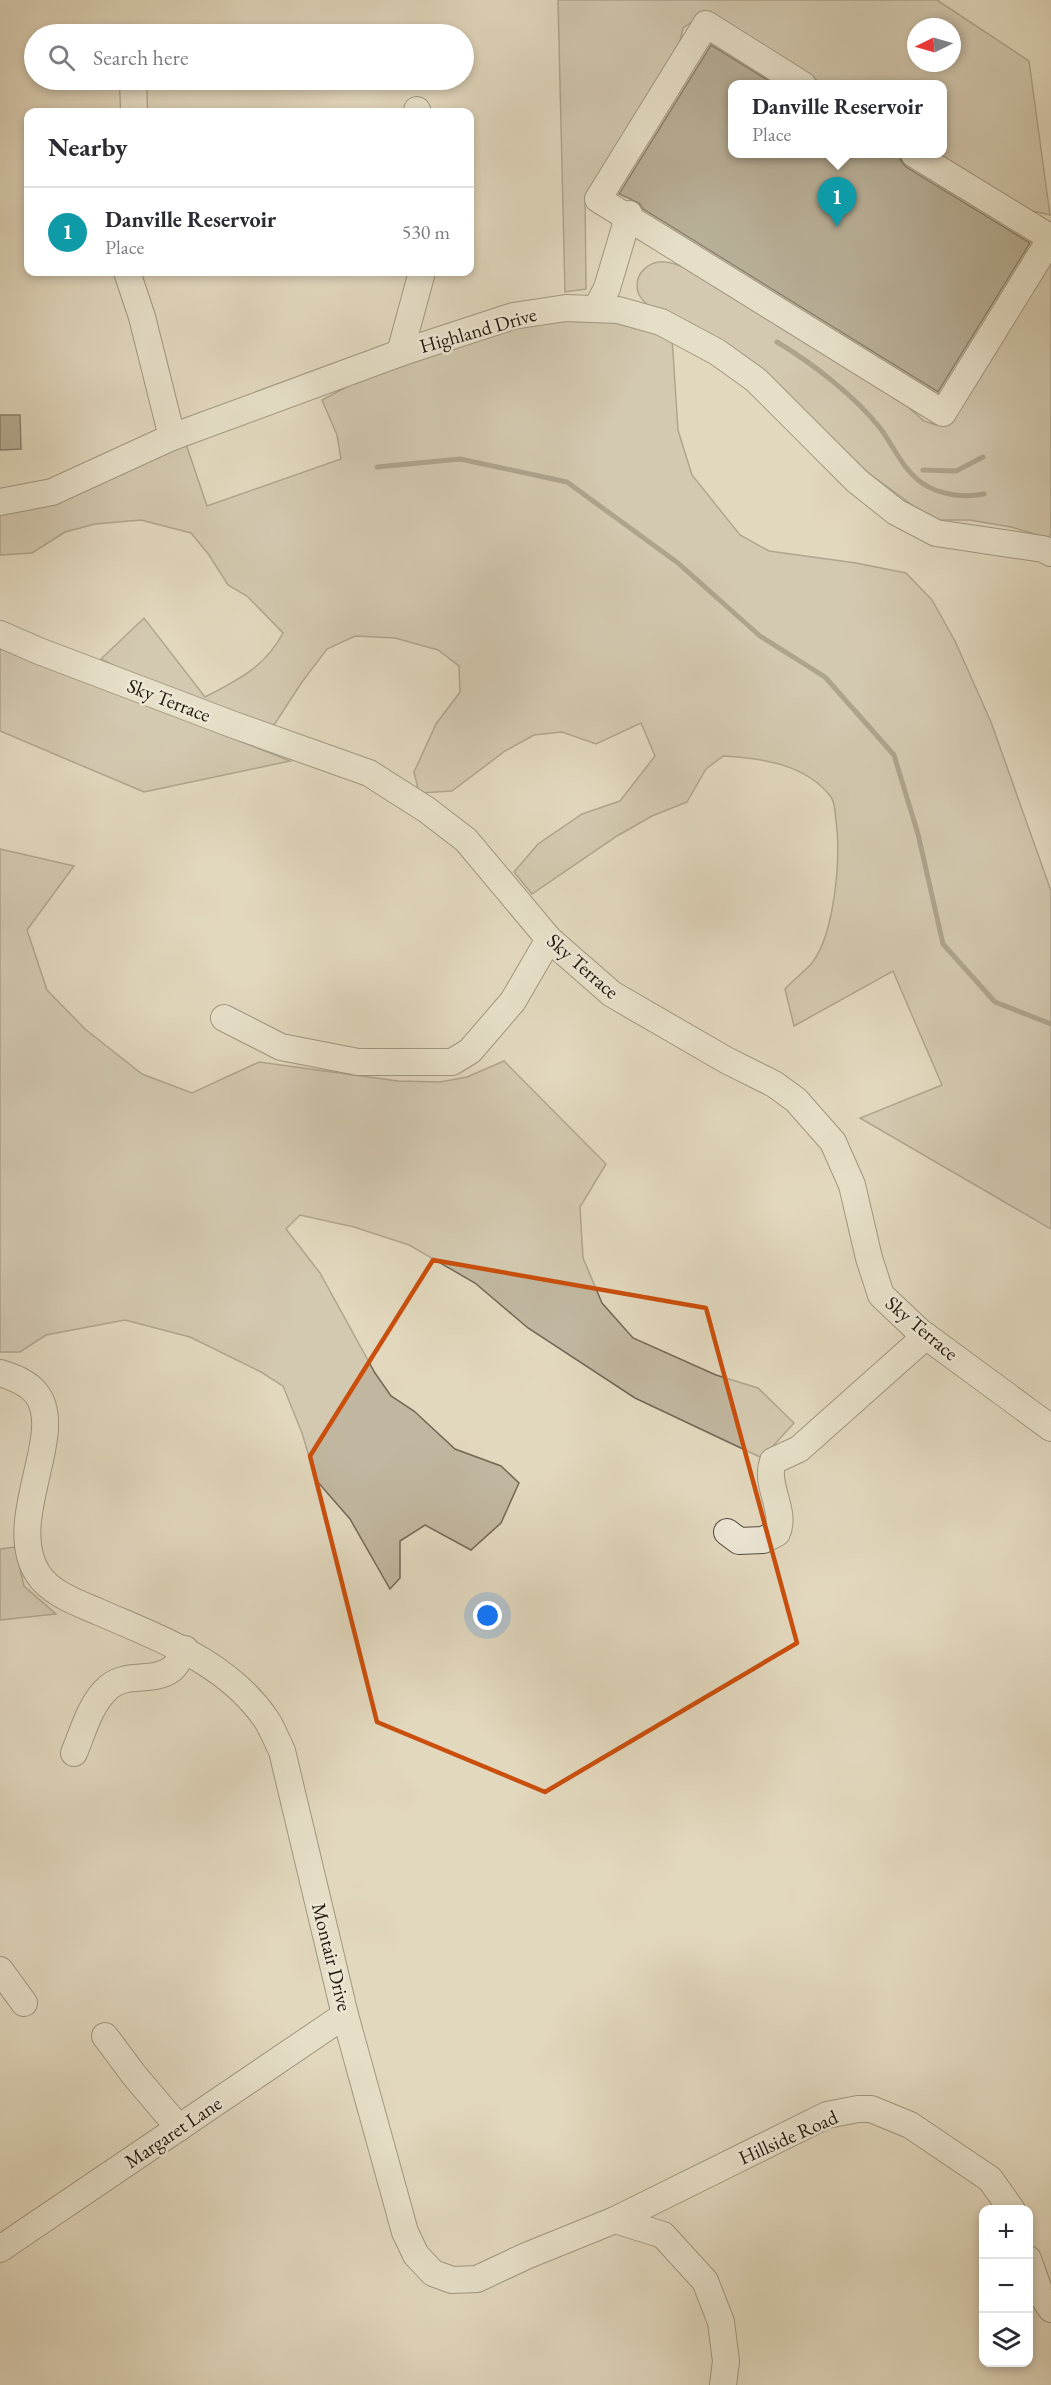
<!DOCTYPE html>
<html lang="en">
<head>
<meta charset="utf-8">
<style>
	:root { --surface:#fff; --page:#f7f7f7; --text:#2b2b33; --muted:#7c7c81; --line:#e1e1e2; --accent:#1a73e8 }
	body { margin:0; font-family:"EB Garamond",serif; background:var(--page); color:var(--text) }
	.controls { position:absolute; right:18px; bottom:18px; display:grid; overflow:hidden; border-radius:12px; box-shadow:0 3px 9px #0003 }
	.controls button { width:54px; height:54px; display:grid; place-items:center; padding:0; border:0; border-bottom:2px solid var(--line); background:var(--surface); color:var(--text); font:30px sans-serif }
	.compass { position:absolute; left:907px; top:18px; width:54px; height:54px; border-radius:50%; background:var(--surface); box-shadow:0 3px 9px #0003; rotate:265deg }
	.you { position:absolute; left:488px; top:1616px; width:21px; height:21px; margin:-15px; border:4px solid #fff; border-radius:50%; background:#1a73e8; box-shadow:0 0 0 9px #1a73e833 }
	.badge { display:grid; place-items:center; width:39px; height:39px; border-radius:50%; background:var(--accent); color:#fff; font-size:20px; font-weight:700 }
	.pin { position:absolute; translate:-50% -50px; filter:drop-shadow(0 2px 3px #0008) }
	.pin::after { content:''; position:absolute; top:32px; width:21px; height:18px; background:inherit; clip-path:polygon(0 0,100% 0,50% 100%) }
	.popup { position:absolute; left:728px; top:80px; width:219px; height:78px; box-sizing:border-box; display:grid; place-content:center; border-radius:12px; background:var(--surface); filter:drop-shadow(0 2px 4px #0005); font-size:20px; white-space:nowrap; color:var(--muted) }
	.popup b { font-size:22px; color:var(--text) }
	.popup::after { content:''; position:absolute; left:50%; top:100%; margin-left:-12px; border:12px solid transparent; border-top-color:var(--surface) }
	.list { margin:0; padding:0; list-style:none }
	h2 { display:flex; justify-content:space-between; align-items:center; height:78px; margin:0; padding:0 24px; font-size:26px }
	h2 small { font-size:20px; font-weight:400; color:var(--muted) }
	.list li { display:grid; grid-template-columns:39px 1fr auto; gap:18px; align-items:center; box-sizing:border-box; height:90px; padding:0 24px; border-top:2px solid var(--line) }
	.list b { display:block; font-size:22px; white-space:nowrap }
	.list p { margin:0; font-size:20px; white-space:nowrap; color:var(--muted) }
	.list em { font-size:20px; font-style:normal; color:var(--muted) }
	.icon { flex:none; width:33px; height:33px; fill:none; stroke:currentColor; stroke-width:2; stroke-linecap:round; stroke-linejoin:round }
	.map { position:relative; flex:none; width:1051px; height:2385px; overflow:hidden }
	.search { position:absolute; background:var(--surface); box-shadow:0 3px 9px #0003; left:24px; top:24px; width:450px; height:66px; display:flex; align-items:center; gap:15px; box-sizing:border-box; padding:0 21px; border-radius:33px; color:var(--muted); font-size:22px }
	.panel { position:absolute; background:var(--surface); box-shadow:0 3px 9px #0003; left:24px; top:108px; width:450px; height:168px; border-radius:12px }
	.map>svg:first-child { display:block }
	.green { fill:#c1b7a0; stroke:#726856; stroke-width:1.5; fill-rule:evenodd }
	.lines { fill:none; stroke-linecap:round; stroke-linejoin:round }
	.stream { stroke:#6e6452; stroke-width:5 }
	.building { fill:#867c69; stroke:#22180c; stroke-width:1.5 }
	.minor-casing { stroke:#524838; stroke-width:28 }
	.minor { stroke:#ece6d5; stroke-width:26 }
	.marked { fill:none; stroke:#ca4f0c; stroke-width:4.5; stroke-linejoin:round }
	.labels { text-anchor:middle; stroke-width:5; stroke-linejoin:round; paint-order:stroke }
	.street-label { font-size:20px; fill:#22180c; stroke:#ece6d5 }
</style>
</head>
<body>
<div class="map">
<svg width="1051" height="2385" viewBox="0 0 1051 2385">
	<rect width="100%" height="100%" fill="#e2d8be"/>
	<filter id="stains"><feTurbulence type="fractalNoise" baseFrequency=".00333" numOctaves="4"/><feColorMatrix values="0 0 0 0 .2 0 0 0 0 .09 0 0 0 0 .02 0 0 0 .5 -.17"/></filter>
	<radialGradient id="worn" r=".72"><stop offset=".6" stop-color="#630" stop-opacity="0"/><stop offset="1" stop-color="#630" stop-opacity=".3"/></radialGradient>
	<g class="green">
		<path d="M558,0H937L1029,61L1050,215L1020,208L933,154H942V85L823,84L729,26L698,18L683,28L678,51L585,195L586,289L565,292ZM916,27H952V63H916Z"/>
		<path d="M1051,259V534L1048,538L1011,527L970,520H939L915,507L867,472L820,426L654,311C648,306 640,299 638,292C633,273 650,260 666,262C677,263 689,270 699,273L889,390L924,421L936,425L946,421Z"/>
		<path d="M550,321L612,322L672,337L678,430L692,475L740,535L769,551L856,563L906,573L932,600L955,641L991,722L1051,891V1229L860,1118L942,1085L893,971L794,1026L785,989C793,980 804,972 812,963C835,933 841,857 836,820C835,813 835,803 831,797C806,764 761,758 723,756L706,769L687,802L652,816L617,836L532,894L514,872L538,844L582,814L620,801L655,756L641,723L596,744L562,732L534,735L505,751L452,791L419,793L414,772L436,724L460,692L459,666L438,650L395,638L355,636L327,649L302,682L272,728L167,693L101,659L144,618L205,697C238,680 265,667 283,633L247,596L228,585L209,555L191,533L141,520L95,524L65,532L32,553L0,555V515L51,503L186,444L207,506L341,459L337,435L322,400L354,383L493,332Z"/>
		<polygon points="0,645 290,761 144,792 0,731"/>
		<polygon points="0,849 74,866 27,930 47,990 85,1029 142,1074 192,1093 259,1062 398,1081 440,1082 467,1077 504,1061 606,1164 580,1207 583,1258 602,1303 633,1338 716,1375 758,1388 794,1423 762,1458 635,1398 528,1328 475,1283 409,1245 354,1227 300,1215 286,1229 320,1273 375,1373 391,1396 414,1411 455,1449 501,1466 519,1483 501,1523 471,1550 425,1525 400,1541 400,1578 390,1589 350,1519 316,1480 302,1433 283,1386 261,1372 190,1337 125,1320 46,1335 20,1352 0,1352"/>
		<polygon points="15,1547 24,1586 56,1614 0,1620 0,1549"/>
	</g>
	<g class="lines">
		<g class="stream">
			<path d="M777,342C812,363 855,396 880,428C893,445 903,470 922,483C939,495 964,498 984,494"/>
			<polyline points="377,467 460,459 567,482 678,563 760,636 825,677 894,755 918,834 943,944 995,1002 1051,1024"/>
			<polyline points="923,470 956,471 983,457"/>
		</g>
	</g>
	<g class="building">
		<polygon points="711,45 774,84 732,84 732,153 899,153 901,161 906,167 1030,243 938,392 643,209 639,203 619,194"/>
		<polygon points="0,415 20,415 21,449 0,450"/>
	</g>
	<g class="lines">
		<g class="minor-casing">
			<g id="minor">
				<polyline points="133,80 134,112"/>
				<polyline points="803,85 706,24 598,199 943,413 1051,238 914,154"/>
				<polyline points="417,110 418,112"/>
				<polyline points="127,272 142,317 172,437"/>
				<polyline points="596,309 607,288 629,214"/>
				<polyline points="400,353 422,272"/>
				<polyline points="0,502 52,492 172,437 400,353 513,316 566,308 618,310 661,322 717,352 756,380 857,481 896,512 936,533 1043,549 1051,553"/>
				<polyline points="0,634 39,651 234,725 369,773 427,810 466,840 549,939 612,994 726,1060 774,1084 796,1100 833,1142 852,1185 869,1258 881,1295 919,1331 1051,1428"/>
				<polyline points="224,1018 281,1047 358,1062 452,1062 470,1051 513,1001 549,939"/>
				<path d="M0,1373C13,1377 27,1382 36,1393C68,1433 3,1520 38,1574C51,1594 78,1603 99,1612C160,1639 226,1661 266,1719C272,1728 277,1741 282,1751L345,2015L405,2232L416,2255L433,2273L452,2280L477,2279L526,2256L615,2220L827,2115L858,2109H871L910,2125L990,2179L1012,2210"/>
				<path d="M727,1532L739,1541L763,1540L777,1533C787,1511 764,1485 773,1461L799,1449L926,1336"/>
				<path d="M74,1753C83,1732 90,1703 109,1687C126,1672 154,1683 172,1669C178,1664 181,1656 185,1649"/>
				<polyline points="0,1970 24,2003"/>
				<polyline points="105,2036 134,2075 179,2128"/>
				<polyline points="615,2220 663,2235 705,2281 721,2322 726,2361 723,2385"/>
				<polyline points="0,2249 345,2015"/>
				<polyline points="1028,2259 1040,2293 1051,2309"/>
			</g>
		</g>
		<use href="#minor" class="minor"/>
	</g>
	<path d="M0 0H1051V2385H0ZM433,1260L706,1308L797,1643L545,1792L377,1722L310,1456Z" fill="#e2d8be" fill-opacity=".55" fill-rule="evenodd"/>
	<path class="marked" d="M433,1260L706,1308L797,1643L545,1792L377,1722L310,1456Z"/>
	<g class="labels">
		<g class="street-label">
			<text transform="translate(478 330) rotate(-16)" y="7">Highland Drive</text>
			<text transform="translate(169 700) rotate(21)" y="7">Sky Terrace</text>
			<text transform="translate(583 966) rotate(41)" y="7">Sky Terrace</text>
			<text transform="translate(922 1328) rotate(40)" y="7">Sky Terrace</text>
			<text transform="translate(332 1957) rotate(76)" y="7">Montair Drive</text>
			<text transform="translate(173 2132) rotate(-34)" y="7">Margaret Lane</text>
			<text transform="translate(788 2137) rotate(-24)" y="7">Hillside Road</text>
		</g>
	</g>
	<rect width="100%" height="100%" filter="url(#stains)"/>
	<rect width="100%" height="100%" fill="url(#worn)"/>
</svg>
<div class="controls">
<button>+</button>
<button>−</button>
<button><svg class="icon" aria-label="layers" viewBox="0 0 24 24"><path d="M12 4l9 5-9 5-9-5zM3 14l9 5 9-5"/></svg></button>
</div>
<svg class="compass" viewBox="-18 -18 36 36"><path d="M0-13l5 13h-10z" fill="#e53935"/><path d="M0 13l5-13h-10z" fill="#7c7c81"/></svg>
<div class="you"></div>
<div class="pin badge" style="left:837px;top:227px;background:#0f9aa8">1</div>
<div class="popup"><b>Danville Reservoir</b>Place</div>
<div class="search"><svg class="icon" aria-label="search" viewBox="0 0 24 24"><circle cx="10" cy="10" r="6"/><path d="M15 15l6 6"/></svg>Search here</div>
<section class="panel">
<h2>Nearby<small></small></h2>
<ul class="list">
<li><span class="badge" style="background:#0f9aa8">1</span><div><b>Danville Reservoir</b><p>Place</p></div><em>530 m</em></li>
</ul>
</section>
</div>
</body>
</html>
